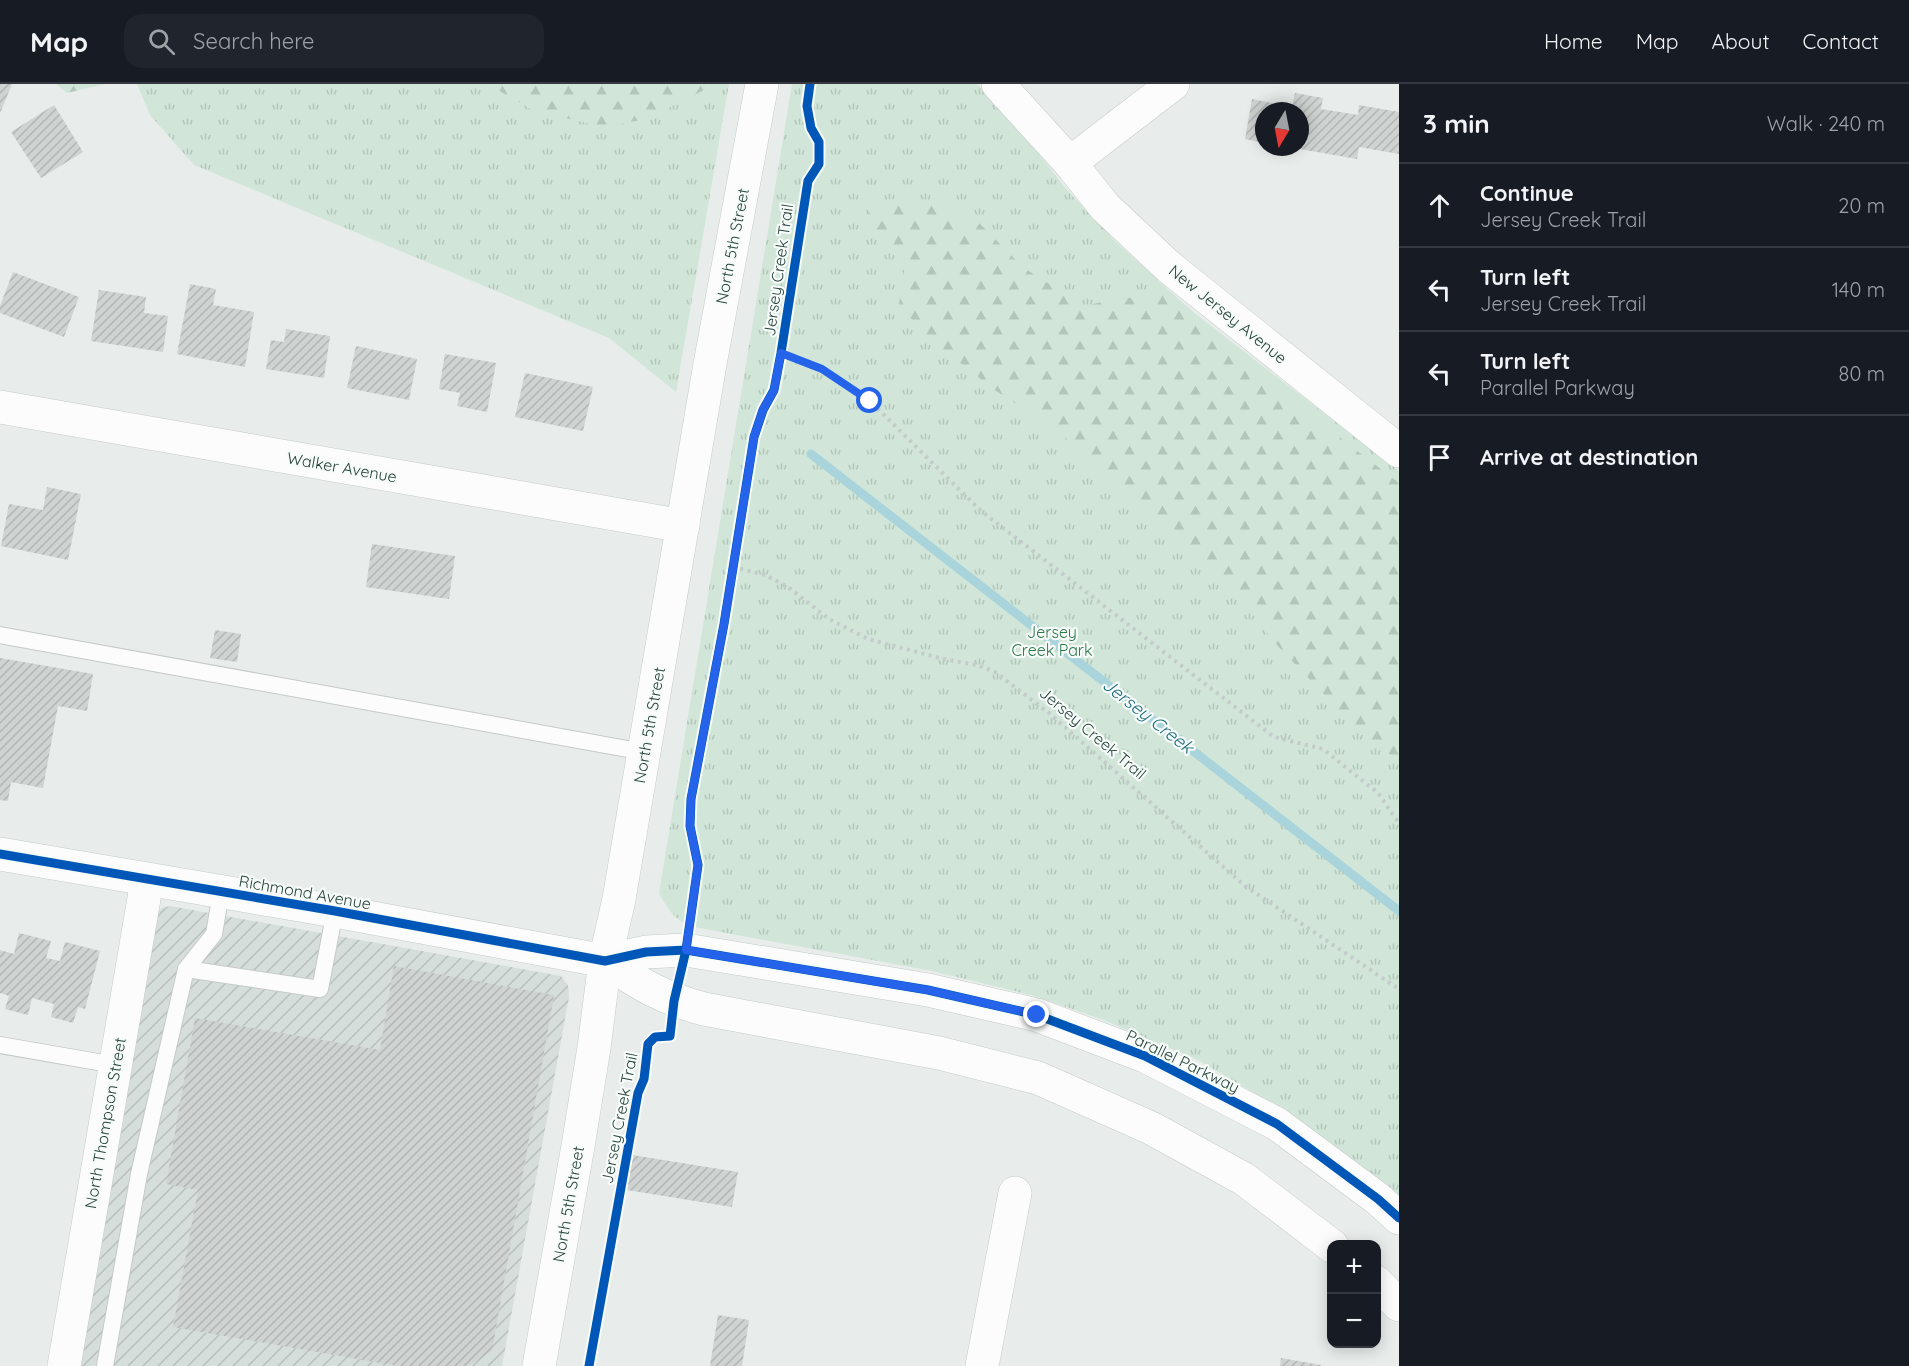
<!DOCTYPE html>
<html lang="en">
<head>
<meta charset="utf-8">
<style>
	:root { --surface:#171b24; --page:#20242c; --text:#f1f3f6; --muted:#9ea1a6; --line:#363941 }
	body { margin:0; font-family:Quicksand,sans-serif; background:var(--page); color:var(--text) }
	.controls { position:absolute; right:18px; bottom:18px; display:grid; overflow:hidden; border-radius:12px; box-shadow:0 3px 15px #0003 }
	.controls button { width:54px; height:54px; display:grid; place-items:center; padding:0; border:0; border-bottom:2px solid var(--line); background:var(--surface); color:var(--text); font:30px sans-serif }
	.compass { position:absolute; left:1255px; top:18px; width:54px; height:54px; border-radius:50%; background:var(--surface); box-shadow:0 3px 15px #0003; rotate:190deg }
	.stop { position:absolute; width:18px; height:18px; margin:-14px; border:4px solid #2563eb; border-radius:50%; background:#fff }
	.stop.end { background:#2563eb; border-color:#fff; box-shadow:0 2px 6px #0008 }
	.list { margin:0; padding:0; list-style:none }
	h2 { display:flex; justify-content:space-between; align-items:center; height:78px; margin:0; padding:0 24px; font-size:26px }
	h2 small { font-size:20px; font-weight:400; color:var(--muted) }
	.list li { display:grid; grid-template-columns:39px 1fr auto; gap:18px; align-items:center; box-sizing:border-box; height:84px; padding:0 24px; border-top:2px solid var(--line) }
	.list b { display:block; font-size:22px; white-space:nowrap }
	.list p { margin:0; font-size:20px; white-space:nowrap; color:var(--muted) }
	.list em { font-size:20px; font-style:normal; color:var(--muted) }
	.icon { flex:none; width:33px; height:33px; fill:none; stroke:currentColor; stroke-width:2; stroke-linecap:round; stroke-linejoin:round }
	.map { position:relative; flex:none; width:1399px; height:1282px; overflow:hidden }
	header { display:flex; align-items:center; gap:36px; box-sizing:border-box; height:84px; padding:0 30px; background:var(--surface); border-bottom:2px solid var(--line) }
	header strong { font-size:28px }
	nav { display:flex; gap:33px; margin-inline-start:auto; font-size:21px }
	.search { width:420px; height:54px; background:var(--page); display:flex; align-items:center; gap:15px; box-sizing:border-box; padding:0 21px; border-radius:18px; color:var(--muted); font-size:22px }
	main { display:flex }
	aside { flex:1; background:var(--surface) }
	.map>svg:first-child { display:block }
	.industrial { fill:url(#industrial-furrows) }
	.grass { fill:url(#grass-tufts) }
	.forest { fill:url(#forest-firs) }
	.lines { fill:none; stroke-linecap:round; stroke-linejoin:round }
	.stream { stroke:#a9d4db; stroke-width:9 }
	.building { fill:url(#building-hatch) }
	.lane-casing { stroke:#c5cac8; stroke-width:18 }
	.street-casing { stroke:#c5cac8; stroke-width:34 }
	.secondary-casing { stroke:#c3cbc8; stroke-width:34 }
	.path { stroke:#c3ccca; stroke-width:4; stroke-dasharray:3 4.5; stroke-linecap:butt }
	.lane { stroke:#fcfcfc; stroke-width:16 }
	.street { stroke:#fcfcfc; stroke-width:33 }
	.secondary { stroke:#fcfcfc; stroke-width:33 }
	.cycleway-casing { stroke:#f7fbf9; stroke-width:13 }
	.cycleway { stroke:#0057b8; stroke-width:9 }
	.route { stroke:#2563eb; stroke-width:8 }
	.labels { text-anchor:middle; stroke-width:4.5; stroke-linejoin:round; paint-order:stroke }
	.street-label { font-size:16px; fill:#24423a; stroke:#f7fbf9 }
	.park-label { font-size:16px; fill:#2d7a4b; stroke:#f7fbf9 }
	.water-label { font-size:18px; font-style:italic; fill:#1c6f80; stroke:#f7fbf9 }
</style>
</head>
<body>
<header>
<strong>Map</strong>
<div class="search"><svg class="icon" aria-label="search" viewBox="0 0 24 24"><circle cx="10" cy="10" r="6"/><path d="M15 15l6 6"/></svg>Search here</div>
<nav><a>Home</a><a>Map</a><a>About</a><a>Contact</a></nav>
</header>
<main>
<div class="map">
<svg width="1399" height="1282" viewBox="0 0 1399 1282">
	<defs>
		<pattern id="industrial-furrows" width="10" height="10" patternUnits="userSpaceOnUse" patternTransform="scale(1.5)"><rect width="10" height="10" fill="#d6dedb"/><path d="M-1 1l2-2M0 10L10 0M9 11l2-2" fill="none" stroke="#b8c0bd"/></pattern>
		<pattern id="grass-tufts" width="24" height="20" patternUnits="userSpaceOnUse" patternTransform="scale(1.5)"><rect width="24" height="20" fill="#d1e6d8"/><path d="M3 7l-1-3M5 7V3M7 7l1-3M15 17l-1-3M17 17v-4M19 17l1-3" fill="none" stroke="#b3c6ba"/></pattern>
		<pattern id="forest-firs" width="22" height="20" patternUnits="userSpaceOnUse" patternTransform="scale(1.5)"><rect width="22" height="20" fill="#d1e6d8"/><path d="M5 1l3.5 6h-7zM16 11l3.5 6h-7z" fill="#b3c6ba"/></pattern>
		<pattern id="building-hatch" width="6" height="6" patternUnits="userSpaceOnUse" patternTransform="scale(1.5)"><rect width="6" height="6" fill="#cfd4d2"/><path d="M-1 1l2-2M0 6l6-6M5 7l2-2" fill="none" stroke="#b2b7b5"/></pattern>
	</defs>
	<rect width="100%" height="100%" fill="#e8edeb"/>
	<polygon class="industrial" points="170,822 561,892 568,901 569,913 502,1282 75,1282 154,831 162,824"/>
	<g class="grass">
		<polygon points="137,0 487,0 535,27 708,4 709,0 729,0 676,308 609,254 194,81 150,31"/>
		<path d="M792,0H977L1010,33L1067,106L1115,157L1193,228L1399,387V1113L1325,1055L1259,1012L1198,976L1101,935L1035,912L932,887L689,842C674,834 667,825 659,809Z"/>
	</g>
	<g class="forest">
		<polygon points="56,0 105,0 67,9"/>
		<polygon points="487,0 709,0 708,4 646,35 604,43 535,27"/>
		<polygon points="887,115 930,118 978,138 1024,184 1084,222 1112,216 1161,210 1230,269 1399,399 1399,674 1378,666 1335,622 1276,560 1242,517 1203,474 1137,430 1106,394 1060,348 993,305 923,249 899,220 905,181 877,156 868,124"/>
	</g>
	<g class="lines">
		<polyline class="stream" points="811,370 1399,827"/>
	</g>
	<g class="building">
		<polygon points="0,0 12,0 0,29"/>
		<polygon points="1295,9 1323,14 1321,25 1358,31 1359,21 1399,28 1399,70 1359,63 1357,75 1300,65 1300,27 1264,27 1264,59 1245,55 1252,15 1292,23"/>
		<polygon points="54,21 83,68 41,94 11,48"/>
		<polygon points="13,188 79,213 64,253 0,229 0,222"/>
		<polygon points="190,200 216,205 213,221 254,228 245,283 177,270"/>
		<polygon points="99,206 146,213 144,229 168,232 163,268 91,257"/>
		<polygon points="286,245 330,252 324,294 266,285 271,256 284,258"/>
		<polygon points="356,262 417,275 409,316 347,304"/>
		<polygon points="445,270 496,279 487,328 457,322 460,309 439,305"/>
		<polygon points="525,289 593,303 583,347 515,333"/>
		<polygon points="47,403 81,410 68,476 1,462 9,420 43,426"/>
		<polygon points="372,460 455,472 449,515 366,503"/>
		<polygon points="215,546 241,550 237,578 210,574"/>
		<polygon points="0,574 93,590 87,627 58,622 43,704 11,698 8,717 0,716"/>
		<polygon points="19,849 51,857 46,874 60,877 65,858 100,867 85,925 78,923 73,939 51,933 54,920 32,914 28,931 5,925 9,912 0,909 0,866 14,870"/>
		<polygon points="394,882 554,911 492,1267 468,1282 397,1282 173,1243 198,1106 166,1100 195,934 380,966"/>
		<polygon points="632,1071 738,1088 732,1123 627,1106"/>
		<polygon points="718,1231 749,1236 742,1282 710,1282"/>
		<polygon points="1281,1274 1321,1281 1321,1282 1280,1282"/>
	</g>
	<g class="lines">
		<g class="lane-casing">
			<g id="lane">
				<polyline points="0,551 644,668"/>
				<polyline points="186,885 320,905 335,827"/>
				<polyline points="0,961 115,981"/>
				<polyline points="105,1282 139,1090 186,885 214,850 221,809"/>
			</g>
		</g>
		<g class="street-casing">
			<g id="street">
				<polyline points="998,0 1070,79 1105,123 1169,183 1399,367"/>
				<polyline points="1070,79 1173,0"/>
				<polyline points="0,323 683,442"/>
				<polyline points="64,1282 147,797"/>
				<polyline points="982,1282 1015,1109"/>
			</g>
		</g>
		<g class="secondary-casing">
			<g id="secondary">
				<polyline points="0,770 335,827 605,877 646,868 686,866 928,906 1037,931 1145,972 1277,1040 1378,1115 1399,1134"/>
				<path d="M605,877C640,900 662,914 704,925L939,969L1038,994L1151,1044L1244,1095L1332,1162"/>
				<polyline points="1376,1198 1399,1221"/>
				<polyline points="539,1282 578,1062 594,964 605,877 619,815 710,280 762,0"/>
			</g>
		</g>
		<g class="path">
			<polyline points="781,269 822,284 870,317 981,427 1274,653 1323,665 1378,709 1399,739"/>
			<polyline points="733,483 765,491 788,503 829,535 868,555 943,575 977,581 995,588 1049,629 1245,802 1399,905"/>
		</g>
		<use href="#lane" class="lane"/>
		<use href="#street" class="street"/>
		<use href="#secondary" class="secondary"/>
		<g class="cycleway-casing">
			<g id="cycleway">
				<polyline points="0,770 335,827 605,877 646,868 686,866 928,906 1037,931 1145,972 1277,1040 1378,1115 1399,1134"/>
				<polyline points="589,1282 638,1009 644,995 648,960 655,953 670,952 674,917 686,866 698,781 690,742 691,715 724,540 754,353 763,326 774,306 781,269 808,97 819,80 819,58 811,44 807,22 810,0"/>
			</g>
		</g>
		<use href="#cycleway" class="cycleway"/>
	</g>
	<g class="lines">
		<polyline class="route" points="870,317 822,285 781,269 774,306 763,326 754,353 724,540 691,715 690,742 698,781 686,866 928,906 1037,931"/>
	</g>
	<g class="labels">
		<g class="street-label">
			<text transform="translate(732 162) rotate(-79)" y="6">North 5th Street</text>
			<text transform="translate(778 186) rotate(-82)" y="6">Jersey Creek Trail</text>
			<text transform="translate(1228 230) rotate(39)" y="6">New Jersey Avenue</text>
			<text transform="translate(342 383) rotate(10)" y="6">Walker Avenue</text>
			<text transform="translate(649 641) rotate(-80)" y="6">North 5th Street</text>
			<text transform="translate(1093 649) rotate(40)" y="6">Jersey Creek Trail</text>
			<text transform="translate(305 808) rotate(10)" y="6">Richmond Avenue</text>
			<text transform="translate(1183 977) rotate(26)" y="6">Parallel Parkway</text>
			<text transform="translate(619 1034) rotate(-79)" y="6">Jersey Creek Trail</text>
			<text transform="translate(105 1039) rotate(-80)" y="6">North Thompson Street</text>
			<text transform="translate(568 1120) rotate(-80)" y="6">North 5th Street</text>
		</g>
		<g class="park-label">
			<text x="1052" y="554">Jersey<tspan x="1052" dy="18">Creek Park</tspan></text>
		</g>
		<g class="water-label">
			<text transform="translate(1148 632) rotate(38)" y="6">Jersey Creek</text>
		</g>
	</g>
</svg>
<div class="controls">
<button>+</button>
<button>−</button>
</div>
<svg class="compass" viewBox="-18 -18 36 36"><path d="M0-13l5 13h-10z" fill="#e53935"/><path d="M0 13l5-13h-10z" fill="#9ea1a6"/></svg>
<div class="stop" style="left:870px;top:317px"></div>
<div class="stop end" style="left:1037px;top:931px"></div>
</div>
<aside>
<h2>3 min<small>Walk · 240 m</small></h2>
<ul class="list">
<li><svg class="icon" aria-label="ahead" viewBox="0 0 24 24"><path d="M12 20V5M6 11l6-6 6 6"/></svg><div><b>Continue</b><p>Jersey Creek Trail</p></div><em>20 m</em></li>
<li><svg class="icon" aria-label="left" viewBox="0 0 24 24"><path d="M17 20v-9H6M10 6l-5 5 5 5"/></svg><div><b>Turn left</b><p>Jersey Creek Trail</p></div><em>140 m</em></li>
<li><svg class="icon" aria-label="left" viewBox="0 0 24 24"><path d="M17 20v-9H6M10 6l-5 5 5 5"/></svg><div><b>Turn left</b><p>Parallel Parkway</p></div><em>80 m</em></li>
<li><svg class="icon" aria-label="arrive" viewBox="0 0 24 24"><path d="M6 21V4h12l-3 4 3 4H6"/></svg><div><b>Arrive at destination</b></div></li>
</ul>
</aside>
</main>
</body>
</html>
